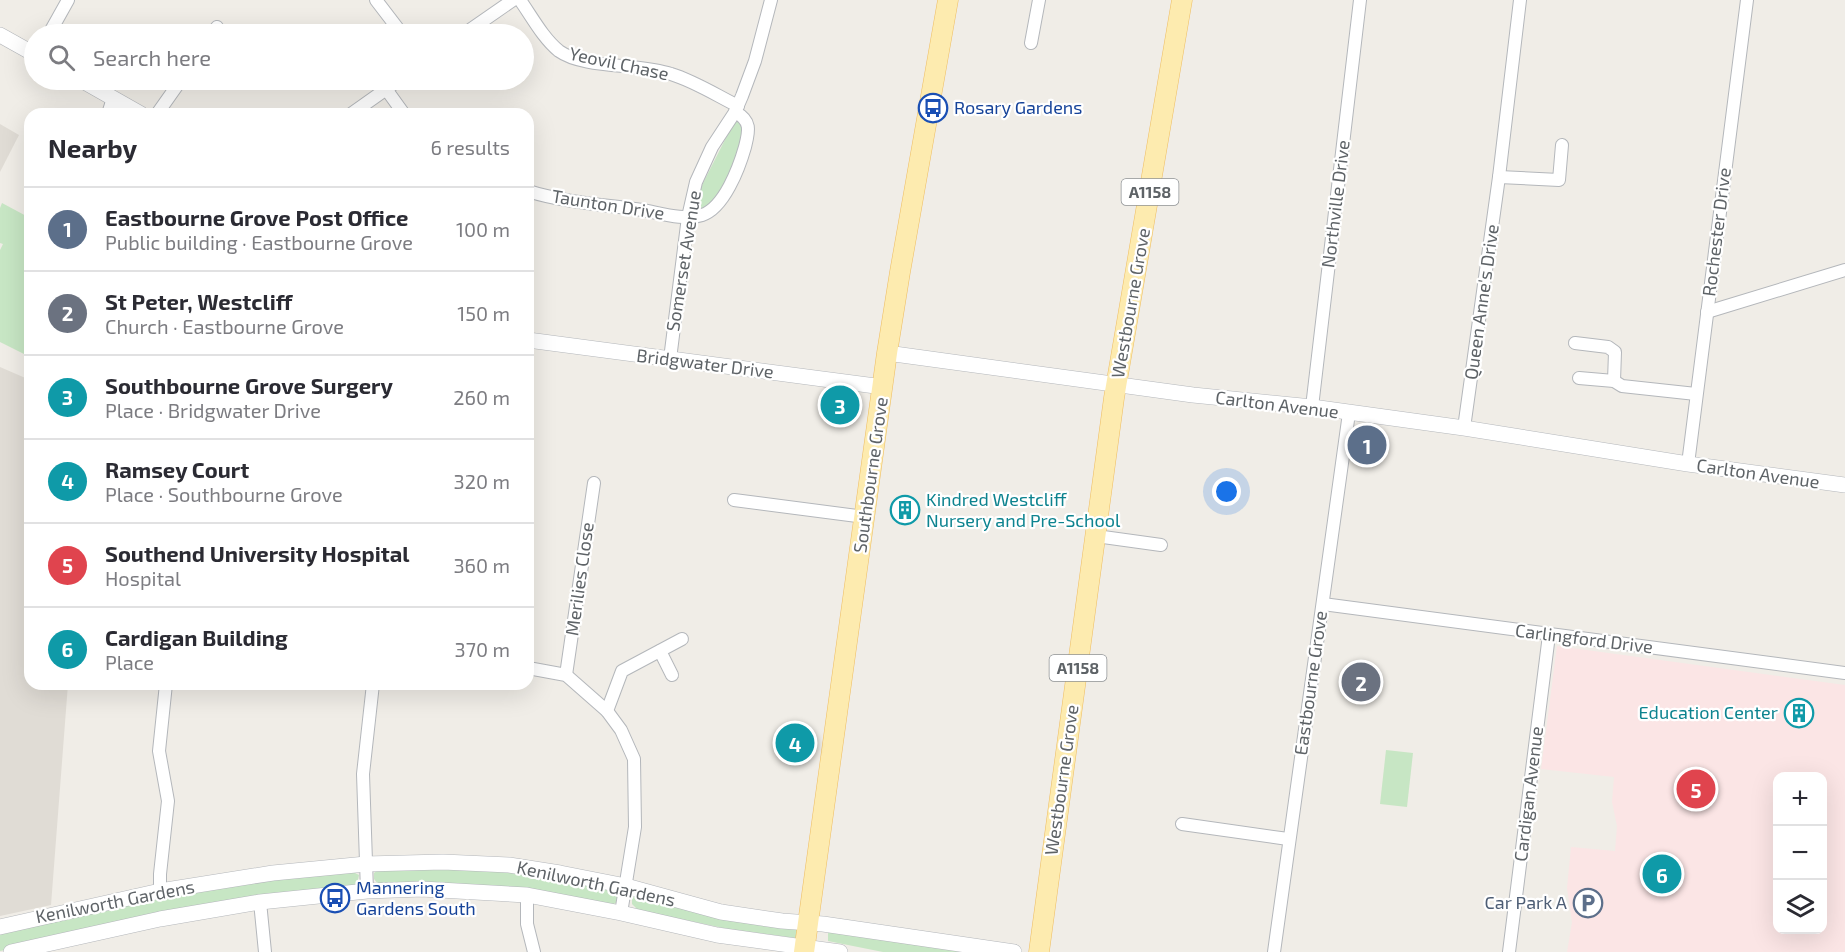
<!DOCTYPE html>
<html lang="en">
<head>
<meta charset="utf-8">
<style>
	:root { --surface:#fff; --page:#f2f2f3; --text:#2b2b33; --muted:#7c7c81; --line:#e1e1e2; --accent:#7c3aed }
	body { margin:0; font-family:"Exo 2",sans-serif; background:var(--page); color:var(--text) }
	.controls { position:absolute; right:18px; bottom:18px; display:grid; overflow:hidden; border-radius:12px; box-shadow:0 6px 24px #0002 }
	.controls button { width:54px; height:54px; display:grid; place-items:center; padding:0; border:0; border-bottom:2px solid var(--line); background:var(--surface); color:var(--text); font:30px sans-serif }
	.you { position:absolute; left:1227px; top:492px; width:21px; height:21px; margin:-15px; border:4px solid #fff; border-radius:50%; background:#1a73e8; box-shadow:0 0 0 9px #1a73e833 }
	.badge { display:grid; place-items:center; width:39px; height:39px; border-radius:50%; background:var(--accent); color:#fff; font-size:20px; font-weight:700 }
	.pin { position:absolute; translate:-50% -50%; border:3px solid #fff; box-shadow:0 2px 6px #0006 }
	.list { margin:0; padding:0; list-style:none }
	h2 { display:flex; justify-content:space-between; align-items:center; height:78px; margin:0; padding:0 24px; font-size:26px }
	h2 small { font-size:20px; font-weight:400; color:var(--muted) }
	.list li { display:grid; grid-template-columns:39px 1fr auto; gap:18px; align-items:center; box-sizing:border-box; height:84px; padding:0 24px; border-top:2px solid var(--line) }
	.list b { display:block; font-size:22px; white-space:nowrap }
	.list p { margin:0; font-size:20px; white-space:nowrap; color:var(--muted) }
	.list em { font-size:20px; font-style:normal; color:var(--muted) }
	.icon { flex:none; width:33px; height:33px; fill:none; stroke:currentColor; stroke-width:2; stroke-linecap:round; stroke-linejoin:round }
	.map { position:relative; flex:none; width:1845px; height:952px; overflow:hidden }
	.search { position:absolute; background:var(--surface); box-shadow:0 6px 24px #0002; left:24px; top:24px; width:510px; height:66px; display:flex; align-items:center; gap:15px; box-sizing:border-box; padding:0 21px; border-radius:33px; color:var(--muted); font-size:22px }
	.panel { position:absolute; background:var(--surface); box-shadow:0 6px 24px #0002; left:24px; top:108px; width:510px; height:582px; border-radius:18px }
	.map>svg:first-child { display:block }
	.education { fill:#e0dcd5 }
	.medical { fill:#fbe5e5; fill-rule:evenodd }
	.green { fill:#c7e6c4 }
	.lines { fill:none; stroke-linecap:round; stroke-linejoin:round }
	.minor-casing { stroke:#b4b7bb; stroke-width:14 }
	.tertiary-casing { stroke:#b4b7bb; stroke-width:16 }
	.primary-casing { stroke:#eebd62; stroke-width:21 }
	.minor { stroke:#fff; stroke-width:12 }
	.tertiary { stroke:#fff; stroke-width:15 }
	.primary { stroke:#fdebaf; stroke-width:20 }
	.labels { text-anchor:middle; stroke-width:4.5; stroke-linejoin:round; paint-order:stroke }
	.shield { fill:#fff; stroke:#8e9295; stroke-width:1.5 }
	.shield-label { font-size:16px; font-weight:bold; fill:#5e6367 }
	.street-label { font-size:18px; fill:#5e6367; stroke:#fff }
	.transit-label { font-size:18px; fill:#164399; stroke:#fff; text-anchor:start }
	.culture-label { font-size:18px; fill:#0d838f; stroke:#fff; text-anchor:start }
	.service-label { font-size:18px; fill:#4e5e75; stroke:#fff; text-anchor:end }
</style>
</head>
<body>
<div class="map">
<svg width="1845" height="952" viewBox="0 0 1845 952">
	<rect width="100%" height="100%" fill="#f0ede7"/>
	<g class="education">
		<polygon points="0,124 19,135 0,172"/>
		<polygon points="0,367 30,380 30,684 68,684 51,905 0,916"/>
	</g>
	<path class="medical" d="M1557,646L1845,685V952H1567L1572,922L1567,888L1571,847L1615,851L1617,826L1612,802L1614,777L1541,769ZM1778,776H1822V930H1778Z"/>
	<g class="green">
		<polygon points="737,121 741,121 744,138 726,186 707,209 697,210 694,206 703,183 733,124"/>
		<polygon points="2,203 30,218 30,357 0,342 0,250 3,244 0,243 0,208"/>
		<polygon points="1386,750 1413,753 1407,807 1380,804"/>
		<path d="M379,869H493L617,889C622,897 620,902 611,905L549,893L490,885H379L374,879V873Z"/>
		<polygon points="351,871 359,875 357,885 0,951 0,930 170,896 255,881"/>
		<polygon points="638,894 799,927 799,936 795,938 728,929 638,910 632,904 632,897"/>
		<polygon points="828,930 969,952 883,952 828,941"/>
	</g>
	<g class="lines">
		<g class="minor-casing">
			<g id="minor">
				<polyline points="376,0 402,34"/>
				<path d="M520,0C532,17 543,38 559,51C584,69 641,63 671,74C694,81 716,95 738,106"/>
				<polyline points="49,34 68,0"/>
				<polyline points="212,34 217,27"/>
				<polyline points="464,34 513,0"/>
				<polyline points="1031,43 1039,0"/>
				<polyline points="386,89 404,114"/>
				<polyline points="108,114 113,98"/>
				<polyline points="157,114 181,80"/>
				<polyline points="351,114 399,80"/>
				<polyline points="1499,177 1559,180 1562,145"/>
				<path d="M528,191C562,202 606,205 642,210C660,213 684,221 702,215C724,208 739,168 745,147C749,131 752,121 735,112"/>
				<polyline points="1707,312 1845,270"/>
				<polyline points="1575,343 1608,347 1615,352 1614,381"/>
				<polyline points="670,359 688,217 696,182 712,147 735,112 742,96 755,61 771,0"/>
				<polyline points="1579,378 1614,381 1622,386 1696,394"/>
				<polyline points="1312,407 1360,0"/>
				<polyline points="1464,428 1499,177 1520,0"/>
				<polyline points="1688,464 1747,0"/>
				<polyline points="734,500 865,517"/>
				<polyline points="1096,536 1161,545"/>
				<polyline points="1323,604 1845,673"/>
				<polyline points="660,651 672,675"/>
				<polyline points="528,668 566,675 607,711 621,730 634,759 635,827 621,913"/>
				<polyline points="566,675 594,483"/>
				<polyline points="607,711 622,671 682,639"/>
				<polyline points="1182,824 1288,839"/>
				<polyline points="160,891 160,874 168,801 159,751 166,684"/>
				<polyline points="367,891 363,774 373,684"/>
				<polyline points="527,895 527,924 534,952"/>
				<polyline points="260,902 265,952"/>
				<polyline points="1274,952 1349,413"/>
				<polyline points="1509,952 1549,635"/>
			</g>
		</g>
		<g class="tertiary-casing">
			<g id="tertiary">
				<polyline points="0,35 34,54"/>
				<polyline points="81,80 141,114"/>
				<polyline points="528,340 883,387"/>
				<polyline points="887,353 1193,395 1312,407 1464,428 1688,464 1845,485"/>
				<polyline points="0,927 160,891 273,873 366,864 443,862 509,865 560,873 626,886 721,912 782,921 823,924 1014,952"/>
				<polyline points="11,952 160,919 260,902 367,891 422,889 527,895 621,913 717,935 840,952"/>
			</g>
		</g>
		<g class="primary-casing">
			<g id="primary">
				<polyline points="804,952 887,353 900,272 948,0"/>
				<polyline points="1039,952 1114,398 1182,0"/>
			</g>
		</g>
		<use href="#minor" class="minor"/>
		<use href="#tertiary" class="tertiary"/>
		<use href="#primary" class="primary"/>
	</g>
	<defs>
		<g id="bus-ring" transform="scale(1.5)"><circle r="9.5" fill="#fff" stroke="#1a4fb4" stroke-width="1.5"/><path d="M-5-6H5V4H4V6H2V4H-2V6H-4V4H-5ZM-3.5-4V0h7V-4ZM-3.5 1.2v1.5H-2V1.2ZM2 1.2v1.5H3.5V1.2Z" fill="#1a4fb4"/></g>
		<g id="building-ring" transform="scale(1.5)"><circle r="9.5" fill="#fff" stroke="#0f9aa8" stroke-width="1.5"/><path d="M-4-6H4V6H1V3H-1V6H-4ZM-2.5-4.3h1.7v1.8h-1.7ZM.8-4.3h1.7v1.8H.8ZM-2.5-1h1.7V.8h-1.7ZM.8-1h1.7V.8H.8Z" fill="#0f9aa8"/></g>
		<g id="parking-ring" transform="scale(1.5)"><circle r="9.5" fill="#fff" stroke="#5c6f8a" stroke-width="1.5"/><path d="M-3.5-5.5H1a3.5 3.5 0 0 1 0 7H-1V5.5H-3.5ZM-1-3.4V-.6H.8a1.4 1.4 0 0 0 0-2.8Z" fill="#5c6f8a"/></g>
	</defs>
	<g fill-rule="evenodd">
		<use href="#bus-ring" x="933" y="108"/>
		<use href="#building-ring" x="905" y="510"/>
		<use href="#building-ring" x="1799" y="713"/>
		<use href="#bus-ring" x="335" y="898"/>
		<use href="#parking-ring" x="1588" y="903"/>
	</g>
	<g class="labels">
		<g class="shield">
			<rect x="1121.5" y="179" width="57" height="26" rx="4.5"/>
			<rect x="1049.5" y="655" width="57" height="26" rx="4.5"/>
		</g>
		<g class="shield-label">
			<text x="1150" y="198">A1158</text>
			<text x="1078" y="674">A1158</text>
		</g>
		<g class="street-label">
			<text transform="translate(619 64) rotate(12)" y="6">Yeovil Chase</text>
			<text transform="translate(1336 204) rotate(-83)" y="6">Northville Drive</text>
			<text transform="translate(608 205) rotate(9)" y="6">Taunton Drive</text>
			<text transform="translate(1717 232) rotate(-83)" y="6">Rochester Drive</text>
			<text transform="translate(684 261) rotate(-81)" y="6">Somerset Avenue</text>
			<text transform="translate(1482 302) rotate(-82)" y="6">Queen Anne's Drive</text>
			<text transform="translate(1131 303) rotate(-80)" y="6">Westbourne Grove</text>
			<text transform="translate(705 364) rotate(7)" y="6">Bridgwater Drive</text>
			<text transform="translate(1277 405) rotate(7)" y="6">Carlton Avenue</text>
			<text transform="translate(1758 474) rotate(8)" y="6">Carlton Avenue</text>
			<text transform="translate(871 475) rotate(-82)" y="6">Southbourne Grove</text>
			<text transform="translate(580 579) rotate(-82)" y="6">Merilies Close</text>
			<text transform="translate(1584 639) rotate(7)" y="6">Carlingford Drive</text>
			<text transform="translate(1311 683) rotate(-82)" y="6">Eastbourne Grove</text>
			<text transform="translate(1062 780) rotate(-82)" y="6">Westbourne Grove</text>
			<text transform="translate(1529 794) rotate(-83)" y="6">Cardigan Avenue</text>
			<text transform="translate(596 884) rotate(12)" y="6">Kenilworth Gardens</text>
			<text transform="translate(115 902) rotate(-11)" y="6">Kenilworth Gardens</text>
		</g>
		<g class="transit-label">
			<text x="954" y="114">Rosary Gardens</text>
			<text x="356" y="894">Mannering<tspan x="356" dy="21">Gardens South</tspan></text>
		</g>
		<g class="culture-label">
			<text x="926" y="506">Kindred Westcliff<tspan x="926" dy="21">Nursery and Pre-School</tspan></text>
			<text x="1778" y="719" text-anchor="end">Education Center</text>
		</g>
		<g class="service-label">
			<text x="1567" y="909">Car Park A</text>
		</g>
	</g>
</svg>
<div class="controls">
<button>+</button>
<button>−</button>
<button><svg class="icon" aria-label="layers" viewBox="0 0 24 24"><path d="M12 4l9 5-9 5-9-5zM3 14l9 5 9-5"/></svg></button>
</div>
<div class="you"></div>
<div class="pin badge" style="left:1367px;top:445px;background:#5c6f8a">1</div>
<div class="pin badge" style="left:1361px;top:682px;background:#6b7280">2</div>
<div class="pin badge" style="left:840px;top:405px;background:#0f9aa8">3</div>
<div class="pin badge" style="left:795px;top:743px;background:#0f9aa8">4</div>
<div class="pin badge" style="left:1696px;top:789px;background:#e0444e">5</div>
<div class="pin badge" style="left:1662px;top:874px;background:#0f9aa8">6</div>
<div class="search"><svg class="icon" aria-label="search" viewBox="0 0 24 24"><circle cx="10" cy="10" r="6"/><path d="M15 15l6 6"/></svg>Search here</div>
<section class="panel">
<h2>Nearby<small>6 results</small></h2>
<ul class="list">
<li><span class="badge" style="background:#5c6f8a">1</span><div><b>Eastbourne Grove Post Office</b><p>Public building · Eastbourne Grove</p></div><em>100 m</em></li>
<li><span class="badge" style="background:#6b7280">2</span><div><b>St Peter, Westcliff</b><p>Church · Eastbourne Grove</p></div><em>150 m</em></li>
<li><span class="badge" style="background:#0f9aa8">3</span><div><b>Southbourne Grove Surgery</b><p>Place · Bridgwater Drive</p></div><em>260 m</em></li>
<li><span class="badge" style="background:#0f9aa8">4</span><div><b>Ramsey Court</b><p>Place · Southbourne Grove</p></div><em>320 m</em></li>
<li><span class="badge" style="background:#e0444e">5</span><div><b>Southend University Hospital</b><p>Hospital</p></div><em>360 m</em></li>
<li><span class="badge" style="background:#0f9aa8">6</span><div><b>Cardigan Building</b><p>Place</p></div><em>370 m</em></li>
</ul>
</section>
</div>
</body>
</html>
